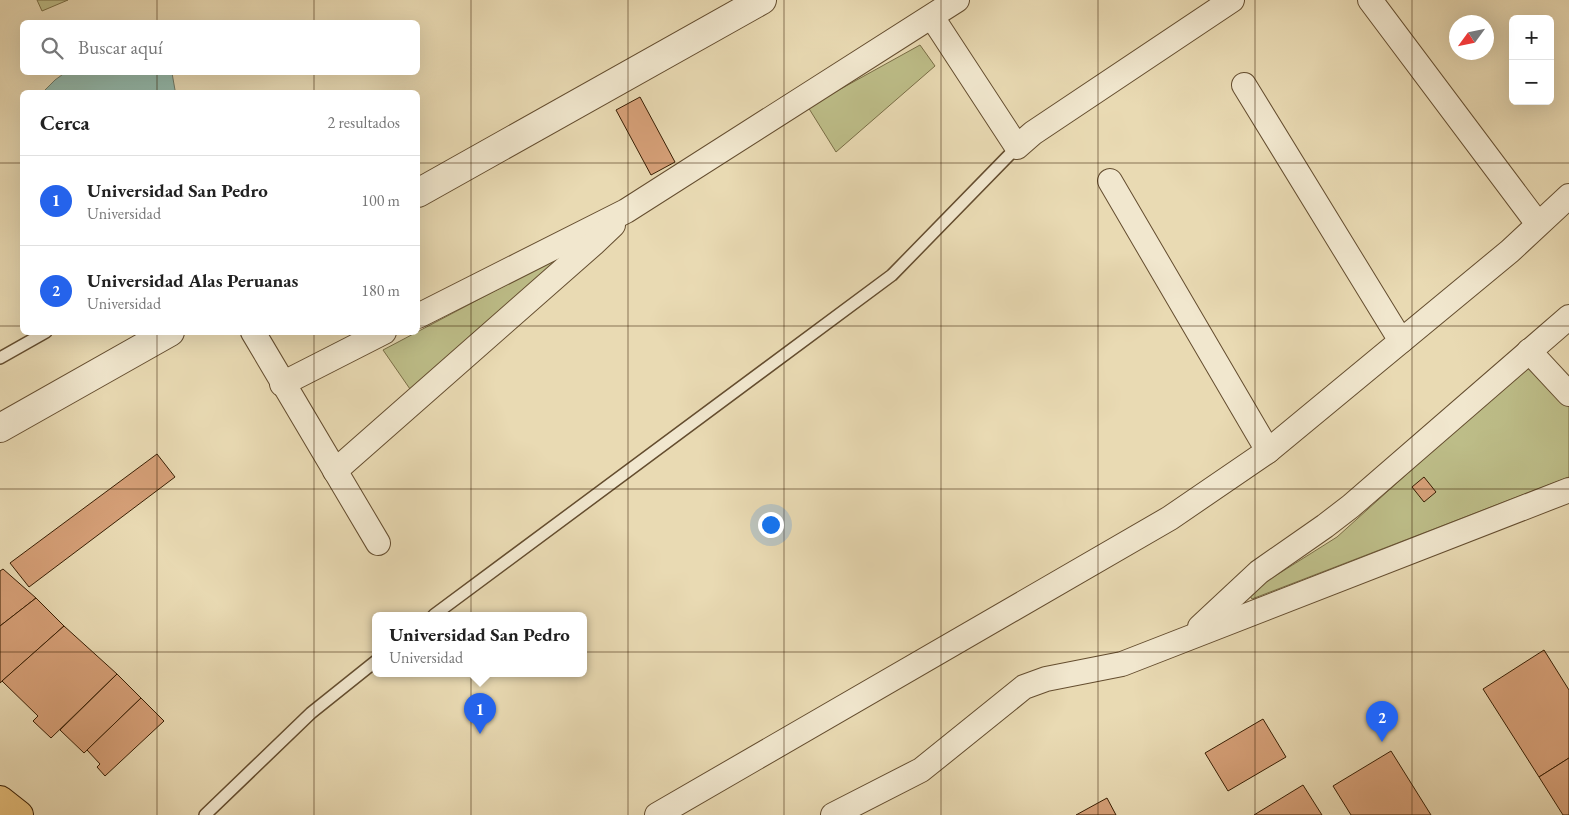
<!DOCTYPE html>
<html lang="es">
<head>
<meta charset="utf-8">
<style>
	:root { --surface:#fff; --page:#f2f2f2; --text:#222; --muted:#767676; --line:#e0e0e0; --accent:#2563eb }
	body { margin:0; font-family:"EB Garamond",serif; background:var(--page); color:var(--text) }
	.controls { position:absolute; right:15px; top:15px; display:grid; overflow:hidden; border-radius:8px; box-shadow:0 5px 20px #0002 }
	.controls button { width:45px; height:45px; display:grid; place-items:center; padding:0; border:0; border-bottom:1px solid var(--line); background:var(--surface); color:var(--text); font:25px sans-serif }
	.compass { position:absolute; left:1449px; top:15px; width:45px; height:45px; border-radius:50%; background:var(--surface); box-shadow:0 5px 20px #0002; rotate:237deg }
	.you { position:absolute; left:770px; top:524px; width:18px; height:18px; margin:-12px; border:4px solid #fff; border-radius:50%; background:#1a73e8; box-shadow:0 0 0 8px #1a73e833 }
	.badge { display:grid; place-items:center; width:32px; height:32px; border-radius:50%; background:var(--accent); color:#fff; font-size:16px; font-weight:700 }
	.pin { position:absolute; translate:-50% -41px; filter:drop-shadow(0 1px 2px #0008) }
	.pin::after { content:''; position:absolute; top:26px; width:18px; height:15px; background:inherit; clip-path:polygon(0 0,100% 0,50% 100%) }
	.popup { position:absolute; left:372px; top:612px; width:215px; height:65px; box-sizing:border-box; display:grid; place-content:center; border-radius:8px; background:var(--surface); filter:drop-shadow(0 1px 4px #0005); font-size:16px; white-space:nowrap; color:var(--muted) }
	.popup b { font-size:19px; color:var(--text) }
	.popup::after { content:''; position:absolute; left:50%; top:100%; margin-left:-10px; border:10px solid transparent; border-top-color:var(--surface) }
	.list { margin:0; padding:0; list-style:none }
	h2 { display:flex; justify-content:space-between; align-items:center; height:65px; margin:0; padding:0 20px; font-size:21px }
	h2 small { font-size:16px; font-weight:400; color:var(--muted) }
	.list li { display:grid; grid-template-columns:32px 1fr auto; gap:15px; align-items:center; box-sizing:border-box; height:90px; padding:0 20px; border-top:1px solid var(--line) }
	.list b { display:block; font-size:19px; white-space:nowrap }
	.list p { margin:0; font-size:16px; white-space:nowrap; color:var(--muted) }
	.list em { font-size:16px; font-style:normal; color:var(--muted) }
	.icon { flex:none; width:28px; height:28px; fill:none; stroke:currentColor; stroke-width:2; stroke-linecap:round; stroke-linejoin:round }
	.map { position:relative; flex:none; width:1569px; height:815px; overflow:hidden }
	.search { position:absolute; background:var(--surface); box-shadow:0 5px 20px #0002; left:20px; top:20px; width:400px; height:55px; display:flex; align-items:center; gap:12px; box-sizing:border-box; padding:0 18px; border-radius:8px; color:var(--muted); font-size:19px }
	.panel { position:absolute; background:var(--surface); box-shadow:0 5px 20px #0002; left:20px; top:90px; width:400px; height:245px; border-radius:8px }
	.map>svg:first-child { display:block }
	.green { fill:#bdbd88; stroke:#7a6e46 }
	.water { fill:#97bbac; stroke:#717c68 }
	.building { fill:#d6a078; stroke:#381e03 }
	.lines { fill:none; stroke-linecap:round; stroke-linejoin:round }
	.service-casing { stroke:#644d2f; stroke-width:14 }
	.minor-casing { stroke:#644d2f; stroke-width:26 }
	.tertiary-casing { stroke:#644d2f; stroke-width:30 }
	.trunk-casing { stroke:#381e03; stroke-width:30 }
	.service { stroke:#f1e7ce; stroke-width:11 }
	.minor { stroke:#f1e7ce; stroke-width:24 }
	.tertiary { stroke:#f1e7ce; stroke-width:28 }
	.trunk { stroke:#e4bd7a; stroke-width:28 }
	.grid { fill:none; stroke:#381e03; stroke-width:1; stroke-opacity:0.55 }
</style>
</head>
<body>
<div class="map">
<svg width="1569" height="815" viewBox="0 0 1569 815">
	<rect width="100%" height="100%" fill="#e9dab3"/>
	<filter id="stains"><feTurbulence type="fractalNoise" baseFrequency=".004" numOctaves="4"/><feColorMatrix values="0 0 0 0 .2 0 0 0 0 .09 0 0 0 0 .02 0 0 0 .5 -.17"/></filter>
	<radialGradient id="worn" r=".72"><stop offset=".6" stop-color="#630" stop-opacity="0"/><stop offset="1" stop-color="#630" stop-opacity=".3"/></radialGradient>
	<g class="green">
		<polygon points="37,0 68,0 42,11"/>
		<polygon points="920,45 935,66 836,152 808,107"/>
		<polygon points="576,248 410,389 383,350"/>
		<polygon points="1529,364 1569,405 1569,477 1252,599 1248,593 1337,537"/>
	</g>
	<polygon class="water" points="66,72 172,73 175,90 174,92 43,92 55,80"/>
	<g class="building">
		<polygon points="640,97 675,162 651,175 616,110"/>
		<polygon points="157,454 175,477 29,587 10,563"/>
		<polygon points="1424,477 1436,492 1424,502 1412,487"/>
		<polygon points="3,569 36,598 0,626 0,571"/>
		<polygon points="36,598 64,626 0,683 0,626"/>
		<polygon points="64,626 117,674 51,738 33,721 38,716 2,681"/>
		<polygon points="1544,650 1569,690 1569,758 1539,777 1483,689"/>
		<polygon points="117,674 141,698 84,753 60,730"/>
		<polygon points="141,698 164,721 105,776 97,767 100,764 87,750"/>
		<polygon points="1263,719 1286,757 1228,791 1205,753"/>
		<polygon points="1391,751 1431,815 1351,815 1333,786"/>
		<polygon points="1569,758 1569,815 1563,815 1539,777"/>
		<polygon points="1303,785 1322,815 1254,815"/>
		<polygon points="1107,798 1116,815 1076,815"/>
	</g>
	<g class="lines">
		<g class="service-casing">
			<g id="service">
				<polyline points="0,358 46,332"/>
				<polyline points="434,615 892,275 1017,147"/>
				<polyline points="205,815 311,713 376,661"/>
			</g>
		</g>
		<g class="minor-casing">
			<g id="minor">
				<polyline points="1370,0 1538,224"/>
				<polyline points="932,17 1017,147 1033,133 1232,0"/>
				<polyline points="1244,85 1401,341"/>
				<polyline points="1110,181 1268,451"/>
				<polyline points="418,316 626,211 957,0"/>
				<polyline points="253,332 378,543"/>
				<polyline points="1529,351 1569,394"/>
				<polyline points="282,384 384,332"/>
				<polyline points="335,471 593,244 613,225"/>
				<polyline points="1200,627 1259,572 1325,526 1351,506 1569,317"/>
				<polyline points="657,815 1170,518 1268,451 1510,251 1569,196"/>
				<polyline points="833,815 921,770 1024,687 1046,679 1122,664 1569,490"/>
			</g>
		</g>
		<g class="tertiary-casing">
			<g id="tertiary">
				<polyline points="418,193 762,0"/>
				<polyline points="0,428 170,332"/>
			</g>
		</g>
		<g class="trunk-casing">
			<polyline id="trunk" points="0,800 19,815"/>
		</g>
		<use href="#service" class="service"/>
		<use href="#minor" class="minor"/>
		<use href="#tertiary" class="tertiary"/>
		<use href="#trunk" class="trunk"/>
	</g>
	<path class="grid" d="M157,0V22M314,0V22M471,0V815M628,0V815M784,0V815M941,0V815M1098,0V815M1255,0V815M1412,0V815M157,72V92M314,72V92M0,163H22M418,163H1569M0,326H22M418,326H1569M157,332V815M314,332V815M0,489H1569M0,652H1569"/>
	<rect width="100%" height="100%" filter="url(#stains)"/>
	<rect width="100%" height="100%" fill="url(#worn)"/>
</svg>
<div class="controls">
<button>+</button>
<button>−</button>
</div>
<svg class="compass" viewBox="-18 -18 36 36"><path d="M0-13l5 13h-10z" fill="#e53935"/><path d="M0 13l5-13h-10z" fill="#767676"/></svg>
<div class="you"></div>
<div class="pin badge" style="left:480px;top:734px">1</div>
<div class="popup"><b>Universidad San Pedro</b>Universidad</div>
<div class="pin badge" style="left:1382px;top:742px">2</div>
<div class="search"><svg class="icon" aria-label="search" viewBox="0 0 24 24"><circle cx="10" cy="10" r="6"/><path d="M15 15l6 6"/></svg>Buscar aquí</div>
<section class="panel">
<h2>Cerca<small>2 resultados</small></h2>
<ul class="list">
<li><span class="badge">1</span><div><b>Universidad San Pedro</b><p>Universidad</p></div><em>100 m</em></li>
<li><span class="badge">2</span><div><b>Universidad Alas Peruanas</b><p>Universidad</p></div><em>180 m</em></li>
</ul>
</section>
</div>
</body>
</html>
